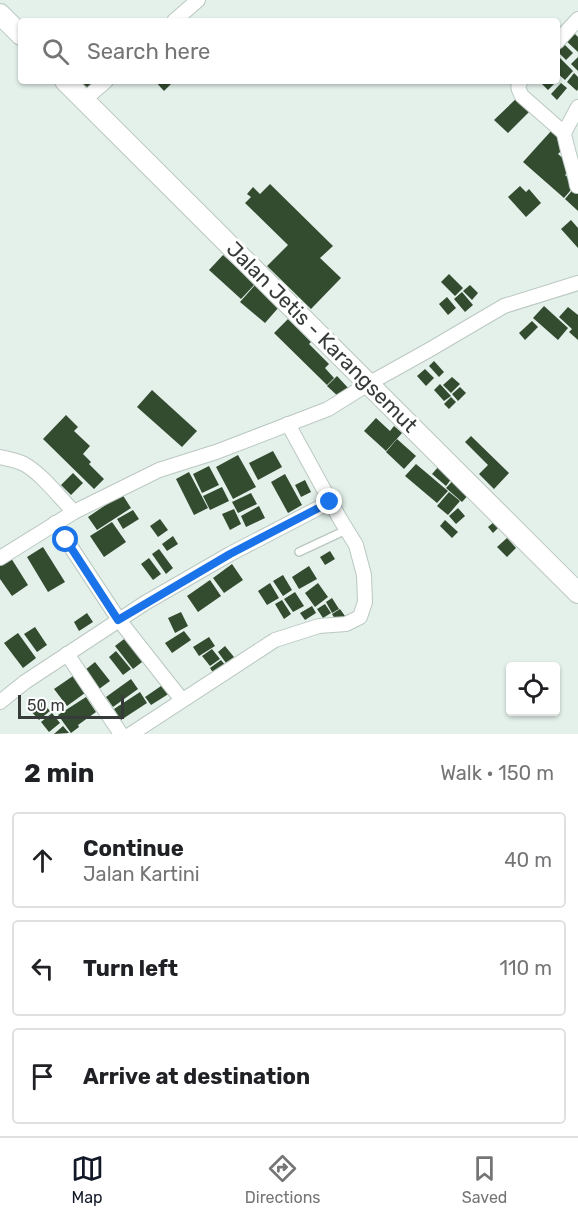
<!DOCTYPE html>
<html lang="en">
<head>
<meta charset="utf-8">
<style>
	:root { --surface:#fff; --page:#f2f2f2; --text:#202124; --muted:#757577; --line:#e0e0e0; --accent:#111827 }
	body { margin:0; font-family:Rubik,sans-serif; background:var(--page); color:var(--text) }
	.controls { position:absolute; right:18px; bottom:18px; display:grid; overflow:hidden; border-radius:6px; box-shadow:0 2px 4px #0004 }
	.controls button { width:54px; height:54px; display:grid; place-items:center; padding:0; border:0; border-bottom:2px solid var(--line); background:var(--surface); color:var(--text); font:30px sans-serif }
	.scale { position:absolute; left:18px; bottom:15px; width:106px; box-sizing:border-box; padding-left:6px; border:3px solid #363b39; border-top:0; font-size:16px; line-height:21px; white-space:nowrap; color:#363b39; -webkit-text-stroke:4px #fff; paint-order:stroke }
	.stop { position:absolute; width:18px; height:18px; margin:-14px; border:4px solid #1a73e8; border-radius:50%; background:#fff }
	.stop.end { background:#1a73e8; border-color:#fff; box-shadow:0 2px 6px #0008 }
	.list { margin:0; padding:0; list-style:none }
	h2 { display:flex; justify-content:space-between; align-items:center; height:78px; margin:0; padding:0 24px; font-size:26px }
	h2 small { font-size:20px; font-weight:400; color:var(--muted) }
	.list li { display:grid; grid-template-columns:39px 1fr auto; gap:18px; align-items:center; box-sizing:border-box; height:96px; margin:0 12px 12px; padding:0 12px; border:2px solid var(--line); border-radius:6px }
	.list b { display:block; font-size:22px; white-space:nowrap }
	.list p { margin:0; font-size:20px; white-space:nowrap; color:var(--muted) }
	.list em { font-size:20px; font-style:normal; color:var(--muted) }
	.icon { flex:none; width:33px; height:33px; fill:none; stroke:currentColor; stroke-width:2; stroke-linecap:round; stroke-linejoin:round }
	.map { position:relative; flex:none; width:578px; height:734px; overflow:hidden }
	.search { position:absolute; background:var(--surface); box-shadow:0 2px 4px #0004; left:18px; right:18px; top:18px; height:66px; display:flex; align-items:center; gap:15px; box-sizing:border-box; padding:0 21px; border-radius:6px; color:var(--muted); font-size:22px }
	.sheet { height:402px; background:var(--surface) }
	nav { display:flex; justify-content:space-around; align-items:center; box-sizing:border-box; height:84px; border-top:2px solid var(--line); background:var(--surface); font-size:16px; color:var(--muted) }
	nav a { display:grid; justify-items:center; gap:3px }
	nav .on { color:var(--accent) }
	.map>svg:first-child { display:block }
	.building { fill:#334b2f }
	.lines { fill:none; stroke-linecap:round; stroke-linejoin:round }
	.service-casing { stroke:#bbc8c2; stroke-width:10 }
	.minor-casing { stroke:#bbc8c2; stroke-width:16 }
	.secondary-casing { stroke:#bbc8c2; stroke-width:22 }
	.service { stroke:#fff; stroke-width:7 }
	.minor { stroke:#fff; stroke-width:14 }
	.secondary { stroke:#fff; stroke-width:20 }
	.route { stroke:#1a73e8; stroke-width:8 }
	.labels { text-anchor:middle; stroke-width:6; stroke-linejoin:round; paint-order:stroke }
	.street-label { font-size:21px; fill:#363b39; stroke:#fff }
</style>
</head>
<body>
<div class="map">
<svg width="578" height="734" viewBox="0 0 578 734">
	<rect width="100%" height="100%" fill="#e4f1eb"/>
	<g class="building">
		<polygon points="571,30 578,37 578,52 563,38"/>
		<polygon points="561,41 573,53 566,60 557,51 557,45"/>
		<polygon points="578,57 578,71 571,64"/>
		<polygon points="560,58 573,71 565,80 557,73 557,61"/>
		<polygon points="574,73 578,77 578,89 577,91 567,82"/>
		<polygon points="557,76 560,78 548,90 539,81 557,81"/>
		<polygon points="80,81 95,81 88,88"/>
		<polygon points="155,81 174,81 164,91"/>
		<polygon points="561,83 567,88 557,100 551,94"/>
		<polygon points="519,96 532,109 508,133 494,120"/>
		<polygon points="552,130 559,136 560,152 558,154 573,167 565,175 576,184 564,198 523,162"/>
		<polygon points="270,184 333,246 320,258 341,278 311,309 267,266 288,245 245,203 251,197 247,194 253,187 260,194"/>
		<polygon points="520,186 526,192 529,189 541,203 526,217 508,197"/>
		<polygon points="575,187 578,193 578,211 565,199"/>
		<polygon points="571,220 578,228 578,248 561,229"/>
		<polygon points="223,255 255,284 241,299 209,270"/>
		<polygon points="449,274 463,288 455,296 441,282"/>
		<polygon points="255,285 279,307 265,323 240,302"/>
		<polygon points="470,285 478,293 472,300 463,291"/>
		<polygon points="462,292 473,305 465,312 454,299"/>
		<polygon points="447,297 456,308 448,315 439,304"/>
		<polygon points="544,306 568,328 558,340 533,318"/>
		<polygon points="568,307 578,315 578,340 569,332 572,329 559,317"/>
		<polygon points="288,319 311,342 309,344 329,364 325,368 334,378 327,385 274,333"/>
		<polygon points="532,321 538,327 525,340 519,333"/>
		<polygon points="434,361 444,372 439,377 429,366"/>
		<polygon points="425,369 434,378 426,386 417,376"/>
		<polygon points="337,376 350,390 341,399 327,386"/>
		<polygon points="452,377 460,384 451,393 443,385"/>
		<polygon points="440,384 451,396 444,401 434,390"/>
		<polygon points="460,387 466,393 458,401 452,394"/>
		<polygon points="152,390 197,431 182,447 137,407"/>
		<polygon points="451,397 456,402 449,409 444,404"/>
		<polygon points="66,415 78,427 74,431 90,446 83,454 91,462 89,464 104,479 94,489 43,439"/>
		<polygon points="376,418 390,431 394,426 402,433 386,451 364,431"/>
		<polygon points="471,436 509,473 494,489 479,474 488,465 465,442"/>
		<polygon points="397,439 416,456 404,469 386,452"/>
		<polygon points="273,451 282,467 258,480 249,463"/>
		<polygon points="238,455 256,487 233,499 216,467"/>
		<polygon points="416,464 448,491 437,503 405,476"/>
		<polygon points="209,466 219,485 202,493 193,474"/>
		<polygon points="439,466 452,478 446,486 432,474"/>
		<polygon points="189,472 208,508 194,515 176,479"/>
		<polygon points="73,473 83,483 71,495 61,485"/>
		<polygon points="285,474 302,505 288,513 271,482"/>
		<polygon points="456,477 472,491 462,502 446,488"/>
		<polygon points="305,480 311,492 301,497 295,485"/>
		<polygon points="222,487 229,501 210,510 203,496"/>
		<polygon points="449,492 460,501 448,515 437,506"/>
		<polygon points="251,493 257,504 238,513 232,502"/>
		<polygon points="122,494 131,508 97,530 88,517"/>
		<polygon points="259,506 265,518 246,527 241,516"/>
		<polygon points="458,508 465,516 456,524 449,516"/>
		<polygon points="234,509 241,524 230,530 222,514"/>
		<polygon points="133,510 139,519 123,529 117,519"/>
		<polygon points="160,519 168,530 158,537 150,526"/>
		<polygon points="445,520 458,532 452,538 440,526"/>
		<polygon points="112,522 126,542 104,557 90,536"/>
		<polygon points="494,522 499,527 493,533 488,527"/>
		<polygon points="173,536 178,544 167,551 162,544"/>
		<polygon points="507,538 516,548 507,557 497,547"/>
		<polygon points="43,547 65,582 48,592 27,557"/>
		<polygon points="159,549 173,568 166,574 152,554"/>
		<polygon points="330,551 335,559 325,565 320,557"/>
		<polygon points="11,558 28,585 12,596 0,579 0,565"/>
		<polygon points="149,558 161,574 153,580 141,564"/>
		<polygon points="232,564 243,580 224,593 213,578"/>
		<polygon points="309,566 317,579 299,589 292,577"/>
		<polygon points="283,575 292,590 283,596 273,581"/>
		<polygon points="210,580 221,596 198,612 187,596"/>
		<polygon points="270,583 279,598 267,605 258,591"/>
		<polygon points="318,583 328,597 315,607 305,593"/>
		<polygon points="295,592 304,606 293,612 284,599"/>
		<polygon points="332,598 339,609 332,613 326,602"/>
		<polygon points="282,600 291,614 284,619 275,604"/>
		<polygon points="325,604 331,613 323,618 317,609"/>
		<polygon points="312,606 316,613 305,620 300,613"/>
		<polygon points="340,609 345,616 337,622 332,614"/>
		<polygon points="181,612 188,626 175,633 168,618"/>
		<polygon points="87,613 93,622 79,631 74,622"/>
		<polygon points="35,627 47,645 37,652 24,634"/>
		<polygon points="184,631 191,640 172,653 165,643"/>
		<polygon points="18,633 36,658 23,668 4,643"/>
		<polygon points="128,636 146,659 133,669 115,646"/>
		<polygon points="209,637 215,646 199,656 193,647"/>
		<polygon points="225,646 234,657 226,663 218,652"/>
		<polygon points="212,649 220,659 210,666 202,656"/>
		<polygon points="116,651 131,669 123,675 109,657"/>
		<polygon points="221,660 226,666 214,674 210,668"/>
		<polygon points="95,662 110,681 99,689 85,670"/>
		<polygon points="73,676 85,693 67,706 54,689"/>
		<polygon points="131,679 138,689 113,707 106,697"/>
		<polygon points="164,684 170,693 151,705 145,697"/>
		<polygon points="140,692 147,703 121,720 114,709"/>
		<polygon points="86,697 96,712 78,725 79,727 71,733 58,715"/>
		<polygon points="40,699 50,711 39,720 29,709"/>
		<polygon points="52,713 60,723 49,732 41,722"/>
		<polygon points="63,726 69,733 54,734"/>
	</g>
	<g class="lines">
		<g class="service-casing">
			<polyline id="service" points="299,552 346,530"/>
		</g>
		<g class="minor-casing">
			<g id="minor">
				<polyline points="174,21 198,0"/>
				<polyline points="557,42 578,19"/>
				<path d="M521,81C516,87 519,90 522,96L564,133"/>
				<polyline points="84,100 106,81"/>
				<path d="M577,186C574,168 567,151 564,133L578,107"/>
				<path d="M0,457C8,459 16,460 24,464C42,474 59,497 74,512"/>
				<polyline points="55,523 119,620 182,700"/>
				<polyline points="0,558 74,512 159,470 216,452 328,409 368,384 429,350 504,306 578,283"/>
				<polyline points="67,654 121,734"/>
				<polyline points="0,702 25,682 145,603 230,554 330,502"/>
				<polyline points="131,734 275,640 319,626 346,624 360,617 365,602 364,575 356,545 340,519 288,424"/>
			</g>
		</g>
		<g class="secondary-casing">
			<g id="secondary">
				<polyline points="0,14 21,35"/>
				<polyline points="65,81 578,593"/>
			</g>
		</g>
		<use href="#service" class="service"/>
		<use href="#minor" class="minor"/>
		<use href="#secondary" class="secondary"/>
	</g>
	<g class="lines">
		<polyline class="route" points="66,540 118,620 230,554 330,502"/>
	</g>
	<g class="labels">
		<g class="street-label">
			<text transform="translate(322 337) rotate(45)" y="7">Jalan Jetis - Karangsemut</text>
		</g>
	</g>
</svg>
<div class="controls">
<button><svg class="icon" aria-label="locate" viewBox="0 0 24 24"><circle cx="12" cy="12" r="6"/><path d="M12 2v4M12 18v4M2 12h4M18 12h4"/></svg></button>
</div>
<div class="scale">50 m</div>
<div class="stop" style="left:66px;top:540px"></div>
<div class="stop end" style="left:330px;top:502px"></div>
<div class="search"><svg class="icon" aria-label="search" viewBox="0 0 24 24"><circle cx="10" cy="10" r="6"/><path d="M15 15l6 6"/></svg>Search here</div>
</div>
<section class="sheet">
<h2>2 min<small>Walk · 150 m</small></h2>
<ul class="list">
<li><svg class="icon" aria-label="ahead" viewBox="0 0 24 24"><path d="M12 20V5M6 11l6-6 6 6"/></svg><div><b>Continue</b><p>Jalan Kartini</p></div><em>40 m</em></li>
<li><svg class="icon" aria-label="left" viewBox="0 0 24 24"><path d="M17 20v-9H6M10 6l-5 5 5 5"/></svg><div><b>Turn left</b></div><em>110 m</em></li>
<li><svg class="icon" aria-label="arrive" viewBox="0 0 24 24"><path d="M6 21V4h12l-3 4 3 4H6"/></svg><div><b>Arrive at destination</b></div></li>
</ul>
</section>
<nav>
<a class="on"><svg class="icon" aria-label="map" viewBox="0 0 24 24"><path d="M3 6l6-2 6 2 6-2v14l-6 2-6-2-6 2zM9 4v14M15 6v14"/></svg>Map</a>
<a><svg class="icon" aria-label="directions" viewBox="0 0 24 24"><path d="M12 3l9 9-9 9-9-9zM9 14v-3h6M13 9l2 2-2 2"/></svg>Directions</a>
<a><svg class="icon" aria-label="saved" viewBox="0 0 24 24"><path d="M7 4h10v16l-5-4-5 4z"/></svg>Saved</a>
</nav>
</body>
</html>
